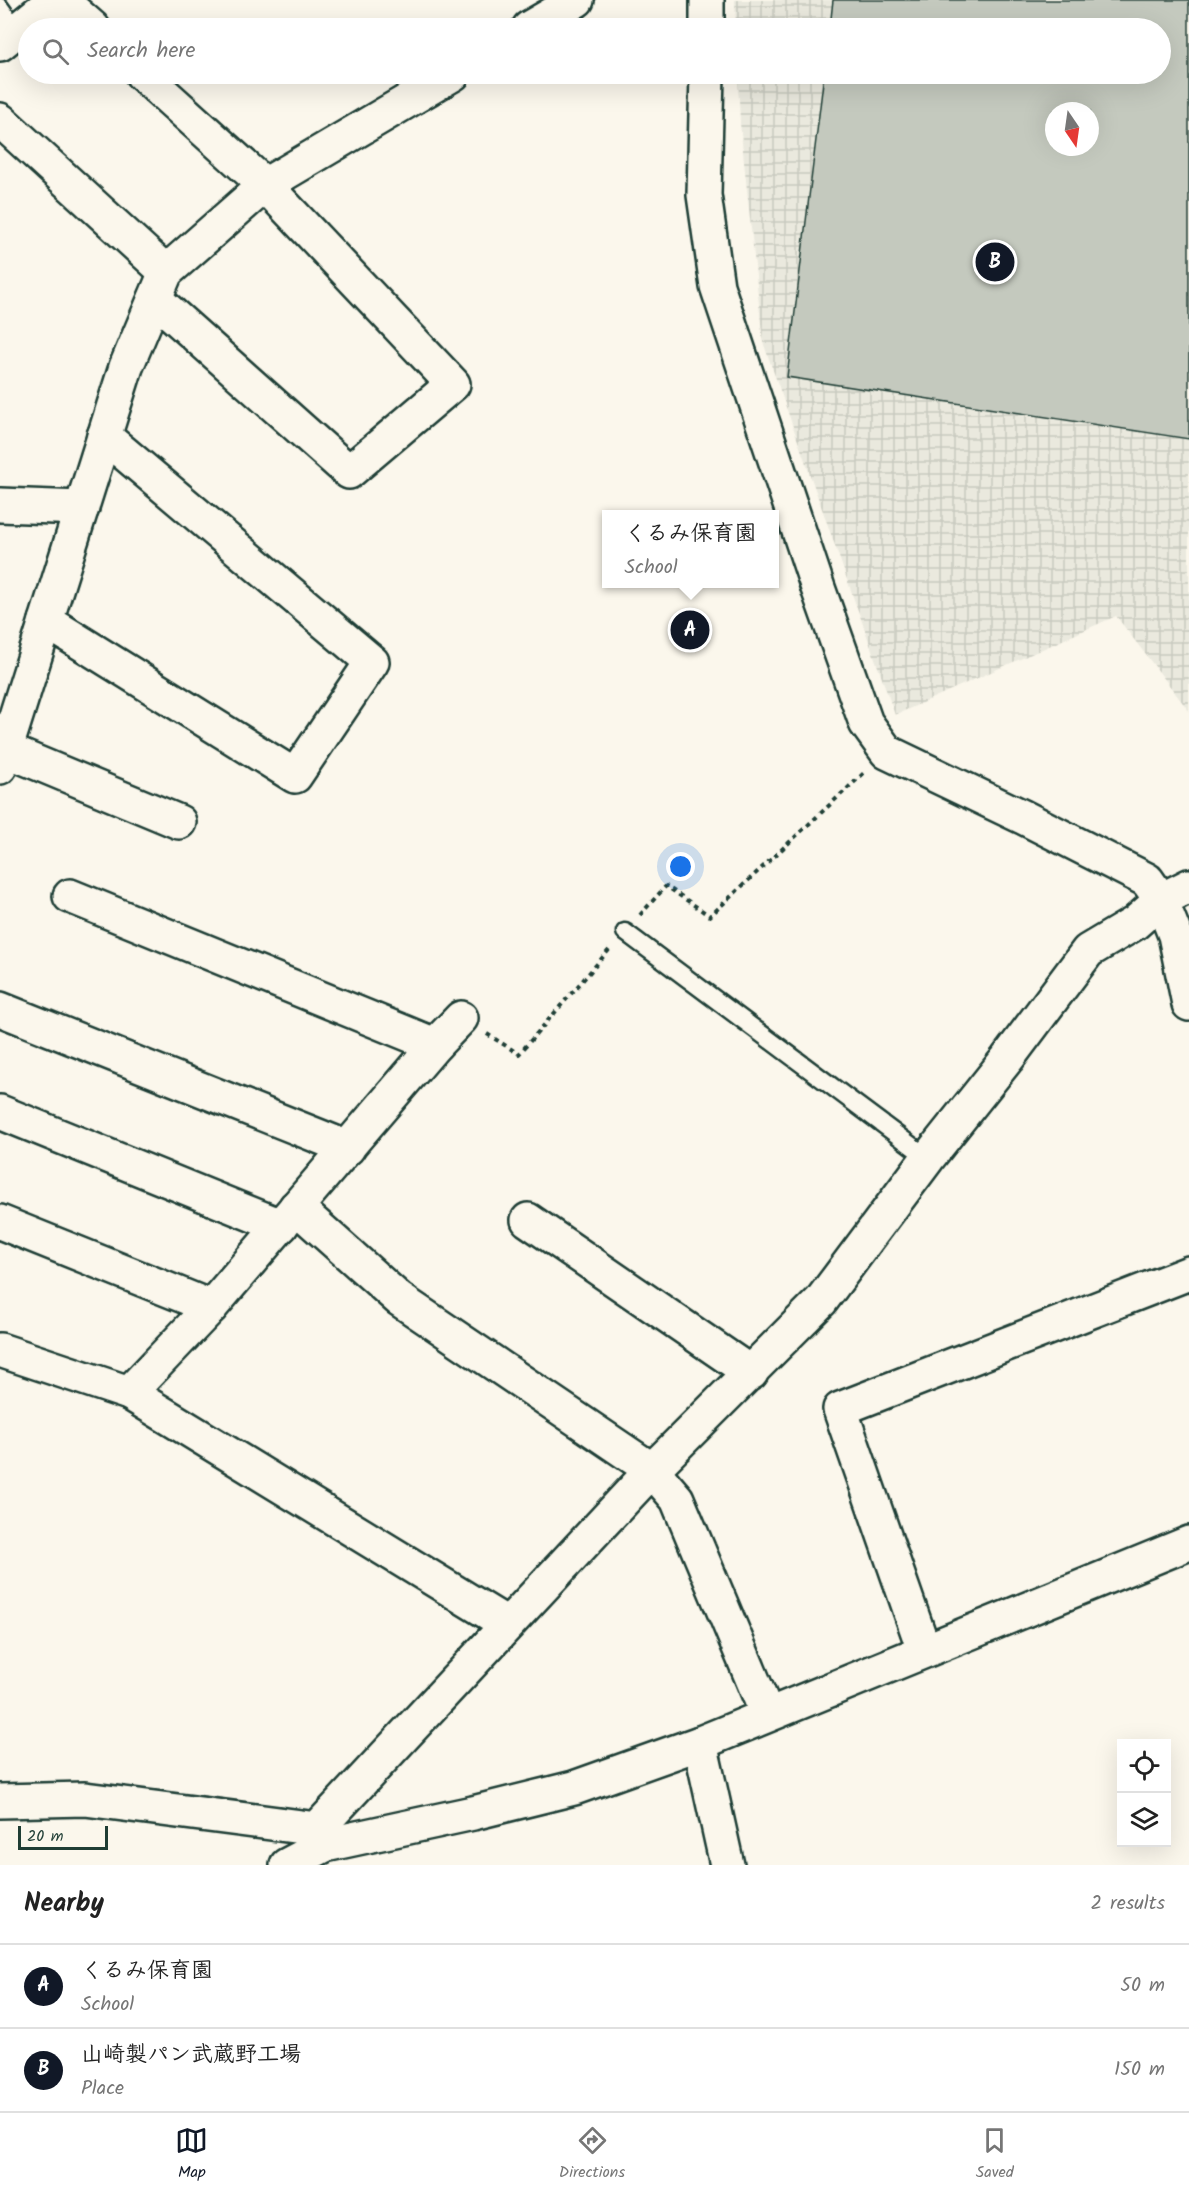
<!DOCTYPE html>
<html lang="en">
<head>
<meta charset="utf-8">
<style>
	:root { --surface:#fff; --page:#f6f6f6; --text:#222; --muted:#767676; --line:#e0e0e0; --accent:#111827 }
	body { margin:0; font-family:Kalam,"Klee One",sans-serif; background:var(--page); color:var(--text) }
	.controls { position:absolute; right:18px; bottom:18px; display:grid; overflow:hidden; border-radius:0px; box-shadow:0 6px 24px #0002 }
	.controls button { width:54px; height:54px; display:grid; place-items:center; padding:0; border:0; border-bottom:2px solid var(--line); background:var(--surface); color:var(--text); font:30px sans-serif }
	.compass { position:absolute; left:1045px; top:102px; width:54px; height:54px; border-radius:50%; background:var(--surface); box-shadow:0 6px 24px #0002; rotate:167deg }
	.scale { position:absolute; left:18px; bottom:15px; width:90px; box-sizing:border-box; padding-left:6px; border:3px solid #1f3d34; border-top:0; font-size:16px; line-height:21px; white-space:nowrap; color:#1f3d34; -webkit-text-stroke:4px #fbf7ec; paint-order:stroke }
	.you { position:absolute; left:681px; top:867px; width:21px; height:21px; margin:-15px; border:4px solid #fff; border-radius:50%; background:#1a73e8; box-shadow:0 0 0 9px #1a73e833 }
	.badge { display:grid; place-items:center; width:39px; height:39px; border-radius:50%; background:var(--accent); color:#fff; font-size:20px; font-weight:700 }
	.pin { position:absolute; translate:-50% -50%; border:3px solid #fff; box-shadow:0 2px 6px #0006 }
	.popup { position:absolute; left:602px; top:510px; width:177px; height:78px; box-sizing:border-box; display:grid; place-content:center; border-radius:0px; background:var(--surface); filter:drop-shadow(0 2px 4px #0005); font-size:20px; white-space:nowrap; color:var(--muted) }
	.popup b { font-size:22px; color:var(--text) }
	.popup::after { content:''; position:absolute; left:50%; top:100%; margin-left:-12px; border:12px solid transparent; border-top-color:var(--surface) }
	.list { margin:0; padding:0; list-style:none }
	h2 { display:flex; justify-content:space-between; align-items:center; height:78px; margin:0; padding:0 24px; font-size:26px }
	h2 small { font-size:20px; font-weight:400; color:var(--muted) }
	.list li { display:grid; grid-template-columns:39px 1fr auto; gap:18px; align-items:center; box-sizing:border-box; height:84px; padding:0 24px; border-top:2px solid var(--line) }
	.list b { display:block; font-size:22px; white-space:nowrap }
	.list p { margin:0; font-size:20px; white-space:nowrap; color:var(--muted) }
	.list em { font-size:20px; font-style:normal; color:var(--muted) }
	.icon { flex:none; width:33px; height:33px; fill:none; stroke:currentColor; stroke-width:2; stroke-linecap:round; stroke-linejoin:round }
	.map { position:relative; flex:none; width:1189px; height:1865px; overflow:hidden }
	.search { position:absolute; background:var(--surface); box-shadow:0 6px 24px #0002; left:18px; right:18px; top:18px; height:66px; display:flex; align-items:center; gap:15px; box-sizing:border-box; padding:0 21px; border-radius:33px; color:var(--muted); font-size:22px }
	.sheet { height:246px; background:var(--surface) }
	nav { display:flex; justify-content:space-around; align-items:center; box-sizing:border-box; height:84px; border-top:2px solid var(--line); background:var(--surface); font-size:16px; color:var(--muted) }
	nav a { display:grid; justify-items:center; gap:3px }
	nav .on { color:var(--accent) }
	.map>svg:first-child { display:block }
	.industrial { fill:url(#industrial-grid); fill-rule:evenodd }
	.building { fill:#c4c9be; stroke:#1f3d34; stroke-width:1.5; fill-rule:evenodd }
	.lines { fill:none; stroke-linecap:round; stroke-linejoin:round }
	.lane-casing { stroke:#1f3d34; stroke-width:21 }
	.street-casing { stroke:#1f3d34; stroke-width:38 }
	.path { stroke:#1f3d34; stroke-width:4; stroke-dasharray:4.5 4.5; stroke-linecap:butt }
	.lane { stroke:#fbf7ec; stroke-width:16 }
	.street { stroke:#fbf7ec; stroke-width:33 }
</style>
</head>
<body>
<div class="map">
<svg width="1189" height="1865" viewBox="0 0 1189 1865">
	<defs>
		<pattern id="industrial-grid" width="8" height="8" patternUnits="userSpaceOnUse" patternTransform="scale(1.5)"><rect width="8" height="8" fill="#eae9de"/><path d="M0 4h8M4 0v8" fill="none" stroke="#c8c9bf"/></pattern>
	</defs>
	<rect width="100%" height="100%" fill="#fbf7ec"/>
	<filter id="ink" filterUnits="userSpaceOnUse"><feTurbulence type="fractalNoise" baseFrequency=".0167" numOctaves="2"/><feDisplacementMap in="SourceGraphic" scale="12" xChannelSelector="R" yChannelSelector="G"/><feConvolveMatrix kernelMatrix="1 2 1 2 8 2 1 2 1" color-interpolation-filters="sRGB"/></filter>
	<g filter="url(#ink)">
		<path class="industrial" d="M735,0H1189V711L1116,616L895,715L763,342L740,123L738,74H1160V28H736ZM1054,111H1090V147H1054Z"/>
		<path class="building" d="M833,0H1189V439L787,377L824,74H1160V28H830ZM1054,111H1090V147H1054Z"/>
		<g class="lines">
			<g class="lane-casing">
				<g id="lane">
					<polyline points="0,7 17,31"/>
					<polyline points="625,932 928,1158"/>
				</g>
			</g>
			<g class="street-casing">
				<g id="street">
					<polyline points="61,0 93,28"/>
					<polyline points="707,0 707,28"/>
					<polyline points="529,28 577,0"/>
					<polyline points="0,44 54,0"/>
					<polyline points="142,74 265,185 453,384 349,472 155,299"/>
					<polyline points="707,74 704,195 717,286 818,588 866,723 887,752 1023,817 1147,880 1161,900 1175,935 1189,1004"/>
					<polyline points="0,120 166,272"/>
					<polyline points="0,505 82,508"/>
					<polyline points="46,621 295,776 372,662 104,436"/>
					<polyline points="6,750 179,822"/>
					<polyline points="0,767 126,367 166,272 265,185 453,74"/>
					<polyline points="70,896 435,1045"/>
					<polyline points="0,1009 348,1148"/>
					<polyline points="0,1112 281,1226"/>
					<polyline points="296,1207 399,1299 652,1470 677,1499 767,1714"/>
					<polyline points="528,1220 751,1373"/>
					<polyline points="0,1222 211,1307"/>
					<polyline points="0,1350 129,1393 507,1624"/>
					<polyline points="129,1393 211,1307 435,1045 461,1018"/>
					<polyline points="924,1650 840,1409 1189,1273"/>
					<polyline points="700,1743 727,1865"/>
					<polyline points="0,1801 85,1799 317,1829"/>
					<polyline points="317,1829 652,1470 821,1301 928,1158 1007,1059 1088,951 1135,923 1161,900 1189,886"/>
					<polyline points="287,1865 325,1845 473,1813 574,1788 700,1743 1189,1543"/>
				</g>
			</g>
			<g class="path">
				<polyline points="640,915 666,886 710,916 864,773"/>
				<polyline points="487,1034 519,1054 609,950"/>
			</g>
			<use href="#lane" class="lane"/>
			<use href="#street" class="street"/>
		</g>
	</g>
</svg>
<div class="controls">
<button><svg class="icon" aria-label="locate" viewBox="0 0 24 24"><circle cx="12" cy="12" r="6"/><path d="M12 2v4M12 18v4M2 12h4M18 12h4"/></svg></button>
<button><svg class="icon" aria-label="layers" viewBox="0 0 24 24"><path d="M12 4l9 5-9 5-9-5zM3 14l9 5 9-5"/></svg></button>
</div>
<svg class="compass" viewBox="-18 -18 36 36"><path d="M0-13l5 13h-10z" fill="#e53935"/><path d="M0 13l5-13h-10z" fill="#767676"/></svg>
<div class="scale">20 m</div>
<div class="you"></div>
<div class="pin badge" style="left:690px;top:630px">A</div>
<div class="popup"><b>くるみ保育園</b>School</div>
<div class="pin badge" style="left:995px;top:262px">B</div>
<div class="search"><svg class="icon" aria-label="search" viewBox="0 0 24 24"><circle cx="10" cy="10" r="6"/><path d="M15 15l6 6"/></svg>Search here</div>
</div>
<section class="sheet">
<h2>Nearby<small>2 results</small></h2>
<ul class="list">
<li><span class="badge">A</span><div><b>くるみ保育園</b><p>School</p></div><em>50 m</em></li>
<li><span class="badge">B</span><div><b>山崎製パン武蔵野工場</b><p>Place</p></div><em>150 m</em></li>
</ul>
</section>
<nav>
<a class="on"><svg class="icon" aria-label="map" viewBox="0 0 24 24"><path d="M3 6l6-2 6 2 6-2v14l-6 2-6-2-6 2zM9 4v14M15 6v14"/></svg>Map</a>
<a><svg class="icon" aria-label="directions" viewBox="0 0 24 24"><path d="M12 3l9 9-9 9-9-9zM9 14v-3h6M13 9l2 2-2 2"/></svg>Directions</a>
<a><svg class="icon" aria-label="saved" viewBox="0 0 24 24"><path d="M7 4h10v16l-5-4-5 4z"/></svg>Saved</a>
</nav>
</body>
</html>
